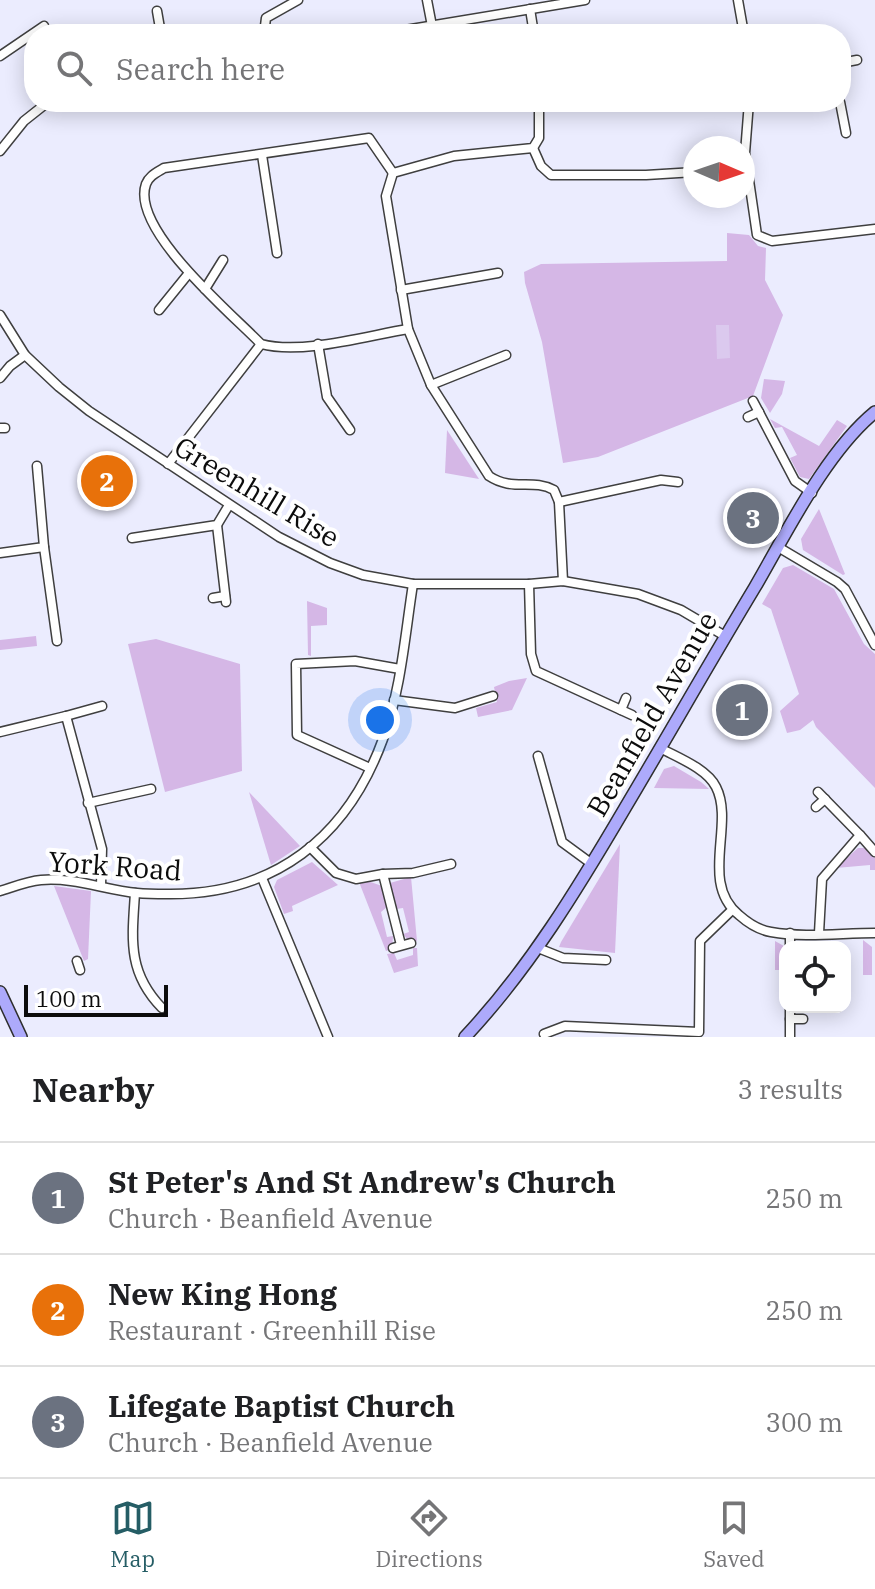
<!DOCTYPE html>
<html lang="en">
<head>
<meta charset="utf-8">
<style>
	:root { --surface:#fff; --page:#f6f6f6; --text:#202124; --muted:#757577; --line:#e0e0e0; --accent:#255d65 }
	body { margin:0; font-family:"IBM Plex Serif",serif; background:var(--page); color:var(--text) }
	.controls { position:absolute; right:24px; bottom:24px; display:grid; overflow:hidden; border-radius:16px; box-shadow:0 4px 20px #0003 }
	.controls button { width:72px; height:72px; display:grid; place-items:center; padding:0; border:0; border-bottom:2px solid var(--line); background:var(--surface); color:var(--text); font:40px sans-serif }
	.compass { position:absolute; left:683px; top:136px; width:72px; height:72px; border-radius:50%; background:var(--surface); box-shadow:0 4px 20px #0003; rotate:92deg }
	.scale { position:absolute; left:24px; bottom:20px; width:144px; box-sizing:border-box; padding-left:8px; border:4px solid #0c0c0c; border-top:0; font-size:22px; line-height:28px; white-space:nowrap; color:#0c0c0c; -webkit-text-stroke:6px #fff; paint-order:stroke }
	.you { position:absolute; left:380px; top:720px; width:28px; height:28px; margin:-20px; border:6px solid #fff; border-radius:50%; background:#1a73e8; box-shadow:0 0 0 12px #1a73e833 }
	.badge { display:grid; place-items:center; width:52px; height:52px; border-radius:50%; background:var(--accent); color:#fff; font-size:26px; font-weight:700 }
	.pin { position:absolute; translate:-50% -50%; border:4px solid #fff; box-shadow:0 2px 8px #0006 }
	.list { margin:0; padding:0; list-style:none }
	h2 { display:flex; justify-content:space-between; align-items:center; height:104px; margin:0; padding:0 32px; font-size:34px }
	h2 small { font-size:26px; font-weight:400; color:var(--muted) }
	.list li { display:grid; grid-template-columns:52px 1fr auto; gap:24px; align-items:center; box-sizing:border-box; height:112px; padding:0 32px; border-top:2px solid var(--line) }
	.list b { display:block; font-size:30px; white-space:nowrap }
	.list p { margin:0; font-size:26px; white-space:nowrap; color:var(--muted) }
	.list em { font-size:26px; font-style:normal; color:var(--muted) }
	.icon { flex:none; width:44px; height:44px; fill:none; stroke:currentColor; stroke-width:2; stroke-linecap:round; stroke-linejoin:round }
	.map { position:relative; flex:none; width:875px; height:1037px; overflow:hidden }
	.search { position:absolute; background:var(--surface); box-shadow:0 4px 20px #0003; left:24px; right:24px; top:24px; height:88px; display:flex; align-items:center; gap:20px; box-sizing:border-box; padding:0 28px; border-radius:32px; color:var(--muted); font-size:30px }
	.sheet { height:440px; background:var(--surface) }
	nav { display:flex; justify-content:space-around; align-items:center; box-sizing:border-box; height:112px; border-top:2px solid var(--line); background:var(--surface); font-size:22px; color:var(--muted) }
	nav a { display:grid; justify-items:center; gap:4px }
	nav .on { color:var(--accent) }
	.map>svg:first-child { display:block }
	.green { fill:#d5b7e6 }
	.pitch { fill:#dbc9ee }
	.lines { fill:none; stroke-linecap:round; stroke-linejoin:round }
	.street-casing { stroke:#3f3f3f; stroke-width:11 }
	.secondary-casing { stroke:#2e2e2e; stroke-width:14 }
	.street { stroke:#fff; stroke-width:8 }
	.secondary { stroke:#adaafb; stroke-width:11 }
	.labels { text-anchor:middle; stroke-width:8; stroke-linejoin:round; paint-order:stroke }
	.street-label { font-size:28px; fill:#0c0c0c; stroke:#fff }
</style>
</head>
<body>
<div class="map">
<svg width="875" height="1037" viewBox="0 0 875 1037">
	<rect width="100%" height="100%" fill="#ebecfe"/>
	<g class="green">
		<polygon points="727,233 749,235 758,246 766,248 765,280 783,315 753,396 598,457 563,463 542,342 525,283 524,272 541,264 727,261"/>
		<polygon points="764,379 785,381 782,394 770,413 761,398"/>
		<polygon points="770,419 819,446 837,420 847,426 809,479 800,477 790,458 797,455 782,427 775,428"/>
		<polygon points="447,430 479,479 445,473"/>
		<polygon points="819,509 845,574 843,575 803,550 801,539"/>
		<polygon points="793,565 834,589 864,644 875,654 875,788 816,727 813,720 800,730 787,733 780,711 799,694 771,609 762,604 783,568"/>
		<polygon points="307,601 327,608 327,625 311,626 311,656 308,655"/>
		<polygon points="36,636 37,646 0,650 0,640"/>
		<polygon points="156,639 240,664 242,771 165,792 128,644"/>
		<polygon points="527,678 512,710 478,717 476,708 497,702 494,687 509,681"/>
		<polygon points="674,766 701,782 709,789 654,788 664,769"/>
		<polygon points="249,792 300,846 271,865"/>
		<polygon points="620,844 615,953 559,947 561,942"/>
		<polygon points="858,848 866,848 875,858 875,870 870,870 870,865 836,868"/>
		<polygon points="312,862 338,885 292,906 293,911 284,914 274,887 277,880"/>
		<polygon points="411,877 417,941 408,940 403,934 409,932 403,908 396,909 390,883"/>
		<polygon points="365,880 382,886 387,907 381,912 387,937 393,936 392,949 386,951 359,882"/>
		<polygon points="54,886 91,891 88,959 84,961"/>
		<polygon points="863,940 872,947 872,975 863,975"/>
		<polygon points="775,941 784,946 785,970 775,970"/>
		<polygon points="413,948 417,948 418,966 394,973 387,954 394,953 397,960 413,955"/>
	</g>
	<polygon class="pitch" points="716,325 729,325 730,358 717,359"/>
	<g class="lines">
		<g class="street-casing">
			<g id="street">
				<polyline points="427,0 432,26"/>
				<polyline points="738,0 744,34"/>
				<polyline points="530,9 534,34"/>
				<polyline points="157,11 161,34"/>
				<polyline points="264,34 266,18 298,0"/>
				<polyline points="381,34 585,0"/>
				<polyline points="0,56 44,26"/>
				<polyline points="841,63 857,60"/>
				<path d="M539,102V138L533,148L454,156L393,173L386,196L408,329L431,385L489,476C513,492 532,478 554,490L559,502L563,581"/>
				<polyline points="749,102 745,153 757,235 772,241 875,229"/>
				<polyline points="840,102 846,133"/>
				<polyline points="749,104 765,102"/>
				<polyline points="533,148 541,166 551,175 646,175 695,172"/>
				<polyline points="0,151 24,121 48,102"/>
				<polyline points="262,155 277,253"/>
				<path d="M393,173L369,138L164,168C156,173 149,176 146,184C130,229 232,314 261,344C302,355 366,336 408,329"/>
				<polyline points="205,289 223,260"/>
				<polyline points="401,290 498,273"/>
				<polyline points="159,310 189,273"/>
				<polyline points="0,315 25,355 59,387 89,411 279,537 330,563 363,575 413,584 529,584 563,581 638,594 681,610 725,636"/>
				<polyline points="318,344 327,397 350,430"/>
				<polyline points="0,378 10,366 25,355"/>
				<polyline points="431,385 506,355"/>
				<polyline points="753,401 795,481 812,493"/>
				<polyline points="748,417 759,412"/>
				<polyline points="0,428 5,428"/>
				<polyline points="168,464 261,344"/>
				<polyline points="559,502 661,480 678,482"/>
				<polyline points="217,525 226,602"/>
				<polyline points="132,538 217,525 229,505"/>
				<polyline points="44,547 57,641"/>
				<polyline points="778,547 837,582 845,589 875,645"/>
				<polyline points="0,553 44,547 37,466"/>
				<polyline points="529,584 531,654 536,671 632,715"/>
				<polyline points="213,598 225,596"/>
				<polyline points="394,700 455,708 493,696"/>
				<polyline points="621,710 626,698"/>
				<polyline points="66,716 102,706"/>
				<polyline points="0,732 66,716 102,849 101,885"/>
				<path d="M662,749C679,758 707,769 716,787C735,824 699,883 739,915C748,923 759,930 771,932C804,938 841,933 875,933"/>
				<polyline points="538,756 562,842 592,864"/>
				<polyline points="370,768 297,735 296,664 355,661 400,669"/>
				<polyline points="818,792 860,835 822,879 819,933"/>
				<polyline points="88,803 151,789"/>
				<polyline points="816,807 825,799"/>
				<polyline points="860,835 875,852"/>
				<polyline points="310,847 336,873 356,879 383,874 413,873 451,864"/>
				<polyline points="383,874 401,945"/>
				<polyline points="262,878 328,1037"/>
				<path d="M0,891C13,887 28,881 41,880C74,877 105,890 137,893C147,894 158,894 168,894C274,895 347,838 383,739C401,690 405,635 413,584"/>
				<path d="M135,893C132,939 127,972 162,1008"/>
				<polyline points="790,933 790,947"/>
				<polyline points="393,948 411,943"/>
				<polyline points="538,948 563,958 606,960"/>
				<polyline points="77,961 80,970"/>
				<polyline points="790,1007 790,1037"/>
				<polyline points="790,1019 803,1019"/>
				<polyline points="544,1034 565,1026 699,1032 700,941 732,910"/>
			</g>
		</g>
		<g class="secondary-casing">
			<g id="secondary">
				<polyline points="0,992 21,1037"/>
				<path d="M465,1037C529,969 578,888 625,808C669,734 711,660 755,587C787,532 826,452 875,412"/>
			</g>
		</g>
		<use href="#street" class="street"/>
		<use href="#secondary" class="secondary"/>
	</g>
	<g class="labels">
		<g class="street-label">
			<text transform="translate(257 492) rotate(31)" y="10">Greenhill Rise</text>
			<text transform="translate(652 714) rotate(-60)" y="10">Beanfield Avenue</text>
			<text transform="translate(115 866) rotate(4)" y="10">York Road</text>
		</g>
	</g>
</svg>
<div class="controls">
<button><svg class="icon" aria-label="locate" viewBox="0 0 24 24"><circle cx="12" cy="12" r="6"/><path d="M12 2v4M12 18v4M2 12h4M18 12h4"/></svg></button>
</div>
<svg class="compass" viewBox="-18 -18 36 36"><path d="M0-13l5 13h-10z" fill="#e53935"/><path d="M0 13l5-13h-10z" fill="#757577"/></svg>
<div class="scale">100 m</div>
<div class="you"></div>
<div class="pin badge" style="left:742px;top:710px;background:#6b7280">1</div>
<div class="pin badge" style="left:107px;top:481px;background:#e8710a">2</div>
<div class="pin badge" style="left:753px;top:518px;background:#6b7280">3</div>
<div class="search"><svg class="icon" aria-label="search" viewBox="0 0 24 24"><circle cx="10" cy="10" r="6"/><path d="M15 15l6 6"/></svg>Search here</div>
</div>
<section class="sheet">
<h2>Nearby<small>3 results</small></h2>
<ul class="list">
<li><span class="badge" style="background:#6b7280">1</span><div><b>St Peter's And St Andrew's Church</b><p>Church · Beanfield Avenue</p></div><em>250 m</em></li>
<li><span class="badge" style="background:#e8710a">2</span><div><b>New King Hong</b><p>Restaurant · Greenhill Rise</p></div><em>250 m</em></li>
<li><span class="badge" style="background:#6b7280">3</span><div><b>Lifegate Baptist Church</b><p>Church · Beanfield Avenue</p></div><em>300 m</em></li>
</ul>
</section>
<nav>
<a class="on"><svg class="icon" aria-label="map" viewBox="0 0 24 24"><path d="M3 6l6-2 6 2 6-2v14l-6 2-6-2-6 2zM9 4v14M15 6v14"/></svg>Map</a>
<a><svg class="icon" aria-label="directions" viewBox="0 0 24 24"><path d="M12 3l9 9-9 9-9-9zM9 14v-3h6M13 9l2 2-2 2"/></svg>Directions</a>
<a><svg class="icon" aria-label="saved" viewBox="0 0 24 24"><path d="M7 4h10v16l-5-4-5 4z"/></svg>Saved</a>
</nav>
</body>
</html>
